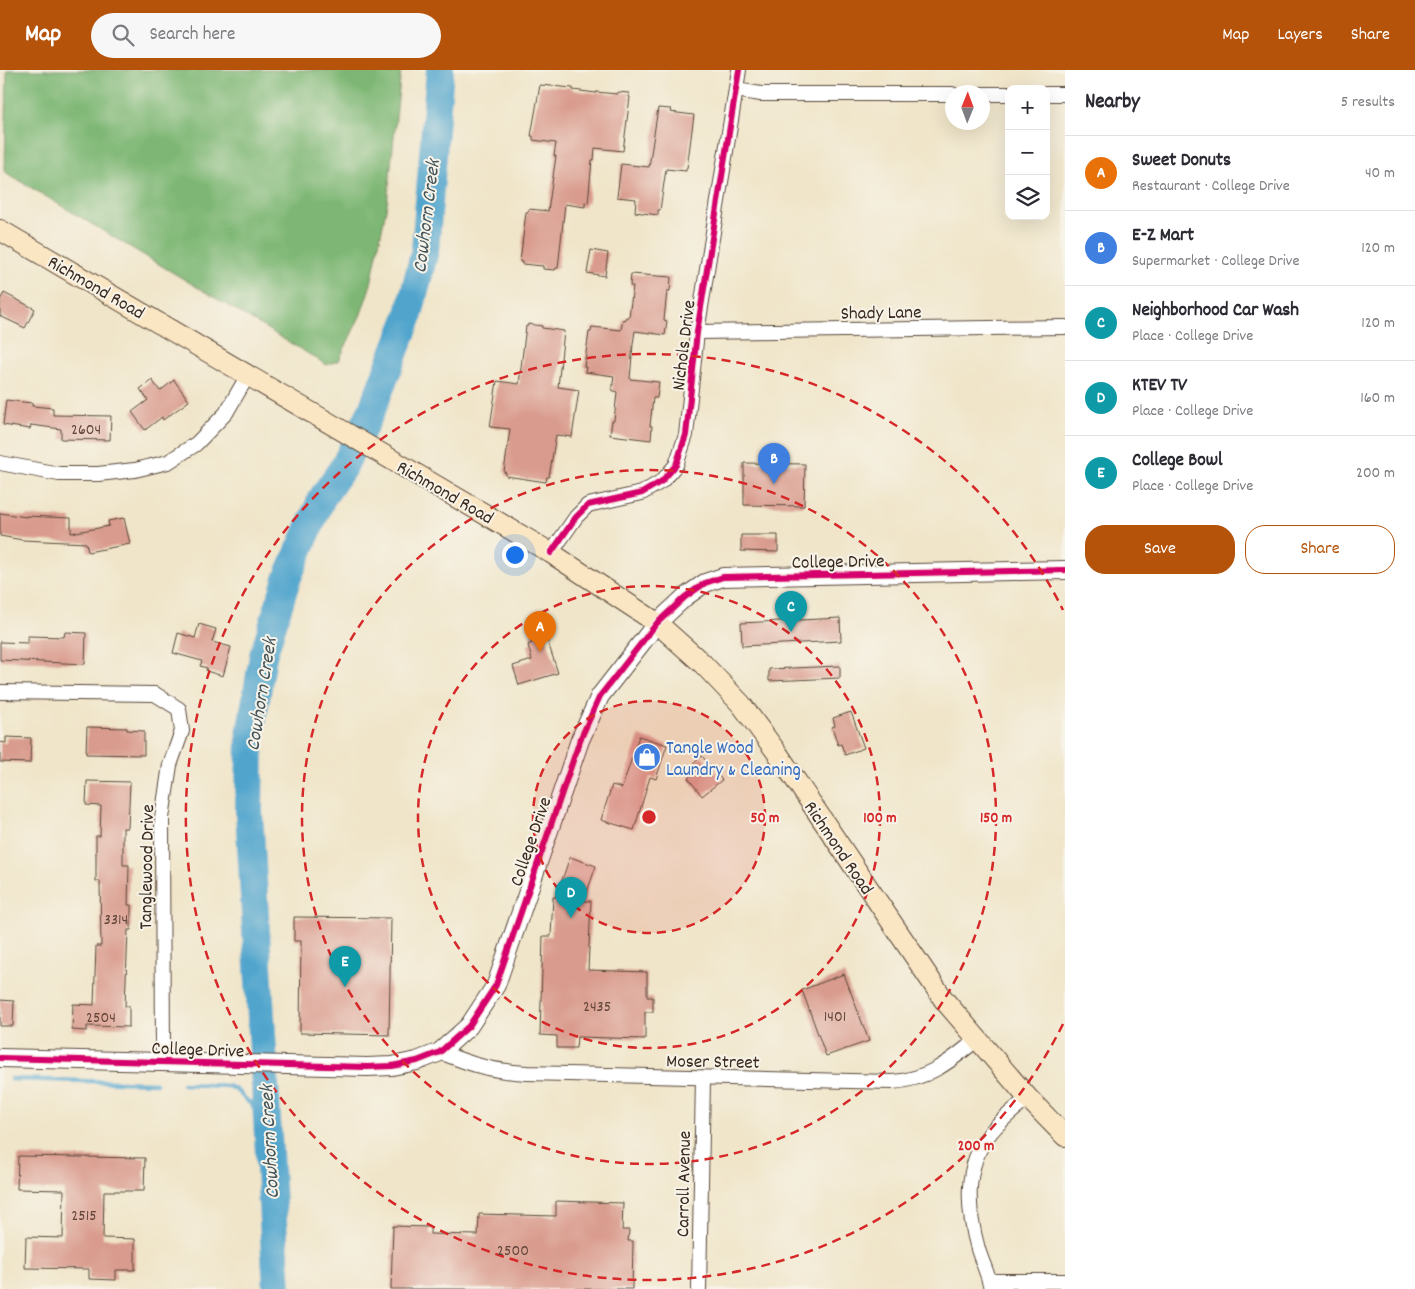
<!DOCTYPE html>
<html lang="en">
<head>
<meta charset="utf-8">
<style>
	:root { --surface:#fff; --page:#f7f7f7; --text:#2b2b33; --muted:#7c7c81; --line:#e1e1e2; --accent:#b45309 }
	body { margin:0; font-family:Dekko,sans-serif; background:var(--page); color:var(--text) }
	.controls { position:absolute; right:15px; top:15px; display:grid; overflow:hidden; border-radius:10px; box-shadow:0 5px 20px #0002 }
	.controls button { width:45px; height:45px; display:grid; place-items:center; padding:0; border:0; border-bottom:1px solid var(--line); background:var(--surface); color:var(--text); font:25px sans-serif }
	.compass { position:absolute; left:945px; top:15px; width:45px; height:45px; border-radius:50%; background:var(--surface); box-shadow:0 5px 20px #0002; rotate:1deg }
	.you { position:absolute; left:514px; top:484px; width:18px; height:18px; margin:-12px; border:4px solid #fff; border-radius:50%; background:#1a73e8; box-shadow:0 0 0 8px #1a73e833 }
	.badge { display:grid; place-items:center; width:32px; height:32px; border-radius:50%; background:var(--accent); color:#fff; font-size:16px; font-weight:700 }
	.pin { position:absolute; translate:-50% -41px; filter:drop-shadow(0 1px 2px #0008) }
	.pin::after { content:''; position:absolute; top:26px; width:18px; height:15px; background:inherit; clip-path:polygon(0 0,100% 0,50% 100%) }
	.list { margin:0; padding:0; list-style:none }
	h2 { display:flex; justify-content:space-between; align-items:center; height:65px; margin:0; padding:0 20px; font-size:21px }
	h2 small { font-size:16px; font-weight:400; color:var(--muted) }
	.list li { display:grid; grid-template-columns:32px 1fr auto; gap:15px; align-items:center; box-sizing:border-box; height:75px; padding:0 20px; border-top:1px solid var(--line) }
	.list b { display:block; font-size:19px; white-space:nowrap }
	.list p { margin:0; font-size:16px; white-space:nowrap; color:var(--muted) }
	.list em { font-size:16px; font-style:normal; color:var(--muted) }
	.actions { display:flex; gap:10px; padding:15px 20px }
	.actions a { flex:1; padding:11px 0; border:1px solid var(--accent); border-radius:20px; text-align:center; font-size:18px; color:var(--accent) }
	.actions .main { background:var(--accent); color:#fff }
	.icon { flex:none; width:28px; height:28px; fill:none; stroke:currentColor; stroke-width:2; stroke-linecap:round; stroke-linejoin:round }
	.map { position:relative; flex:none; width:1065px; height:1219px; overflow:hidden }
	header { display:flex; align-items:center; gap:30px; box-sizing:border-box; height:70px; padding:0 25px; background:var(--accent); color:#fff }
	header strong { font-size:24px }
	nav { display:flex; gap:28px; margin-inline-start:auto; font-size:18px }
	.search { width:350px; height:45px; background:var(--page); display:flex; align-items:center; gap:12px; box-sizing:border-box; padding:0 18px; border-radius:28px; color:var(--muted); font-size:19px }
	main { display:flex }
	aside { flex:1; background:var(--surface) }
	.map>svg:first-child { display:block }
	.forest { fill:#7eb774; stroke:#5c7049 }
	.lines { fill:none; stroke-linecap:round; stroke-linejoin:round }
	.stream { stroke:#51a5cd; stroke-width:4.5 }
	.river { stroke:#51a5cd; stroke-width:28 }
	.building { fill:#d99b8d }
	.minor-casing { stroke:#564638; stroke-width:16 }
	.tertiary-casing { stroke:#564638; stroke-width:20 }
	.secondary-casing { stroke:#564638; stroke-width:22 }
	.minor { stroke:#fff; stroke-width:14 }
	.tertiary { stroke:#fff; stroke-width:18 }
	.secondary { stroke:#fbe6c4; stroke-width:20 }
	.cycleway-casing { stroke:#f7f3e8; stroke-width:9 }
	.cycleway { stroke:#d6006c; stroke-width:6 }
	.ring { fill:none; stroke:#d62828; stroke-width:2.5; stroke-dasharray:9 6 }
	.labels { text-anchor:middle; stroke-width:4; stroke-linejoin:round; paint-order:stroke }
	.number-label { font-size:16px; fill:#62463a }
	.street-label { font-size:19px; fill:#3b2a1e; stroke:#f7f3e8 }
	.shop-label { font-size:19px; fill:#366cbe; stroke:#f7f3e8; text-anchor:start }
	.water-label { font-size:20px; font-style:italic; fill:#43555b; stroke:#f7f3e8 }
	.centre { fill:#d62828; stroke:#f7f3e8; stroke-width:2.5 }
	.ring-label { font-size:15px; text-anchor:middle; font-weight:bold; fill:#d62828; stroke:#f7f3e8; stroke-width:4; stroke-linejoin:round; paint-order:stroke }
</style>
</head>
<body>
<header>
<strong>Map</strong>
<div class="search"><svg class="icon" aria-label="search" viewBox="0 0 24 24"><circle cx="10" cy="10" r="6"/><path d="M15 15l6 6"/></svg>Search here</div>
<nav><a>Map</a><a>Layers</a><a>Share</a></nav>
</header>
<main>
<div class="map">
<svg width="1065" height="1219" viewBox="0 0 1065 1219">
	<rect width="100%" height="100%" fill="#f7f3e8"/>
	<filter id="ink" filterUnits="userSpaceOnUse"><feTurbulence type="fractalNoise" baseFrequency=".02" numOctaves="2"/><feDisplacementMap in="SourceGraphic" scale="10" xChannelSelector="R" yChannelSelector="G"/><feConvolveMatrix kernelMatrix="1 2 1 2 8 2 1 2 1" color-interpolation-filters="sRGB"/></filter>
	<filter id="wash" filterUnits="userSpaceOnUse"><feTurbulence type="fractalNoise" baseFrequency=".0096" numOctaves="4" result="noise"/><feDisplacementMap in="SourceGraphic" scale="20" xChannelSelector="R" yChannelSelector="G"/><feGaussianBlur stdDeviation="1.12" result="paint"/><feColorMatrix in="noise" values="0 0 0 0 0 0 0 0 0 0 0 0 0 0 0 0 0 1.4 0 .05"/><feComposite in="paint" operator="in"/></filter>
	<g filter="url(#wash)">
		<rect width="100%" height="100%" fill="#f0e5c9"/>
		<polygon class="forest" points="7,0 401,0 387,134 371,214 361,244 339,290 327,295 5,102"/>
		<g class="lines">
			<g class="stream">
				<polyline points="11,1009 156,1013"/>
				<polyline points="183,1014 228,1016 235,1019 266,1049"/>
			</g>
			<polyline class="river" points="277,1219 249,742 250,665 263,586 287,509 322,428 344,396 371,342 408,248 425,180 440,0"/>
		</g>
		<g id="blocks">
			<g class="building">
				<polygon points="540,15 573,18 573,20 596,23 596,22 617,24 617,22 629,23 629,27 630,27 623,81 595,78 594,90 592,90 588,133 585,132 585,137 565,134 558,198 556,198 555,200 543,199 543,196 522,194 522,192 520,192 526,142 528,142 529,139 548,141 556,86 554,86 556,73 533,70 533,66 531,66"/>
				<polygon points="658,38 671,39 670,42 694,45 687,98 686,98 686,101 666,99 660,140 658,140 658,145 635,142 636,129 617,127 621,94 649,97"/>
				<polygon points="591,180 608,183 605,206 587,203"/>
				<polygon points="631,204 671,207 670,221 667,221 664,250 667,251 665,265 635,261 633,274 630,309 659,312 657,328 653,328 650,356 652,356 651,370 610,365 612,351 614,351 617,322 612,320 614,306 585,302 586,297 584,297 589,262 591,262 592,257 621,260 623,249 625,250 626,247 629,247 633,216 630,216"/>
				<polygon points="4,223 35,239 25,258 0,246 0,230"/>
				<polygon points="528,254 542,256 542,258 564,261 558,317 579,320 572,367 556,365 549,407 547,407 546,412 506,406 506,403 504,402 510,359 490,357 497,311 519,314 526,256 528,256"/>
				<polygon points="152,310 160,321 174,310 189,331 163,350 162,347 145,360 132,342 148,330 140,319"/>
				<polygon points="6,330 32,333 32,336 53,338 53,345 111,346 110,370 61,369 61,359 31,355 30,359 3,355"/>
				<polygon points="744,393 805,394 804,436 744,435"/>
				<polygon points="0,443 26,447 26,446 71,448 71,463 109,456 108,451 124,448 130,474 88,482 86,473 23,470 0,466"/>
				<polygon points="741,465 778,465 778,482 741,481"/>
				<polygon points="840,548 841,571 742,576 741,553"/>
				<polygon points="199,554 216,559 212,572 231,577 223,606 206,601 207,598 200,596 202,591 173,583 178,563 195,568"/>
				<polygon points="544,560 558,603 519,615 513,596 532,590 528,575 532,573 530,564"/>
				<polygon points="65,562 86,563 85,594 0,590 0,572 28,573 28,566 64,567"/>
				<polygon points="840,596 840,608 769,611 769,599"/>
				<polygon points="851,642 864,678 845,685 841,674 838,675 832,657 835,656 833,648"/>
				<polygon points="87,657 127,658 127,660 144,661 144,685 86,684"/>
				<polygon points="639,666 667,675 656,709 650,707 634,760 601,750 612,715 622,718"/>
				<polygon points="6,667 31,668 30,693 0,692 0,672 6,673"/>
				<polygon points="702,686 722,710 702,726 688,708 696,701 691,696"/>
				<polygon points="87,711 130,712 128,758 123,758 123,795 129,795 128,835 131,835 131,860 128,860 125,936 129,936 129,957 87,956 87,961 72,960 73,934 94,935 96,876 101,876 100,811 96,811 96,766 100,766 101,736 86,735"/>
				<polygon points="570,787 596,796 584,831 591,831 588,900 647,902 647,927 653,927 653,942 645,942 645,969 577,967 576,978 557,978 557,966 540,965 543,866 551,866 553,827 556,827"/>
				<polygon points="294,847 391,848 389,965 300,963 301,871 294,871"/>
				<polygon points="844,904 869,971 826,986 802,920"/>
				<polygon points="0,930 14,931 13,956 0,956"/>
				<polygon points="18,1086 145,1088 144,1121 104,1121 103,1168 135,1169 135,1200 116,1200 116,1210 89,1209 89,1199 25,1198 26,1167 63,1168 64,1120 17,1119"/>
				<polygon points="556,1131 623,1133 622,1160 629,1160 628,1171 633,1171 632,1219 391,1219 393,1156 430,1157 430,1164 478,1165 479,1144 556,1146"/>
			</g>
		</g>
	</g>
	<g filter="url(#ink)">
		<use href="#blocks" fill-opacity="0" stroke="#564638" stroke-width="1"/>
		<g class="lines">
			<g class="minor-casing">
				<g id="minor">
					<polyline points="736,20 761,24 952,24"/>
					<polyline points="982,24 1009,24"/>
					<polyline points="1046,24 1065,24"/>
					<polyline points="697,262 1065,257"/>
					<polyline points="0,393 59,404 98,404 135,400 168,392 196,374 226,343 248,305"/>
					<polyline points="551,483 576,447 588,435 642,423 662,411 676,395 686,365 697,262 739,0"/>
					<polyline points="0,622 155,624 179,639 182,661 170,695 162,748 163,991"/>
					<path d="M440,982C472,995 492,1001 527,1003L892,1012C927,1010 951,991 976,970"/>
					<polyline points="989,1211 1065,1211"/>
					<polyline points="699,1219 703,1009"/>
					<path d="M991,1219C989,1205 982,1193 978,1179C967,1139 963,1096 991,1062C1002,1049 1015,1039 1028,1028"/>
				</g>
			</g>
			<g class="tertiary-casing">
				<polyline id="tertiary" points="0,988 367,997 392,996 417,991 440,982 469,956 496,915 580,670 600,626 657,553 685,527 705,513 723,507 1065,500"/>
			</g>
			<g class="secondary-casing">
				<polyline id="secondary" points="0,160 551,483 657,553 703,594 741,634 778,684 944,930 1028,1028 1065,1066"/>
			</g>
			<use href="#minor" class="minor"/>
			<use href="#tertiary" class="tertiary"/>
			<use href="#secondary" class="secondary"/>
			<g class="cycleway-casing">
				<g id="cycleway">
					<polyline points="551,483 576,447 588,435 642,423 662,411 676,395 686,365 697,262 739,0"/>
					<polyline points="0,988 367,997 392,996 417,991 440,982 469,956 496,915 580,670 600,626 657,553 685,527 705,513 723,507 1065,500"/>
				</g>
			</g>
			<use href="#cycleway" class="cycleway"/>
		</g>
	</g>
	<circle cx="649" cy="747" r="116" fill="#d62828" fill-opacity=".12"/>
	<g class="ring">
		<circle cx="649" cy="747" r="116"/>
		<circle cx="649" cy="747" r="231"/>
		<circle cx="649" cy="747" r="347"/>
		<path d="M1063 954A463 463 0 1 1 1063 540"/>
	</g>
	<defs>
		<g id="shop-disc" transform="scale(1.4375)"><circle r="9.5" fill="#3f7fe0" stroke="#f7f3e8"/><path d="M-5-2.5h2.3a2.7 3.5 0 0 1 5.4 0H5L5.5 6h-11ZM-1.5-2.5h3a1.5 2.3 0 0 0-3 0Z" fill="#fff"/></g>
	</defs>
	<g fill-rule="evenodd">
		<use href="#shop-disc" x="647" y="687"/>
	</g>
	<g class="labels">
		<g class="number-label">
			<text x="86" y="364">2604</text>
			<text x="116" y="854">3314</text>
			<text x="597" y="941">2435</text>
			<text x="835" y="951">1401</text>
			<text x="101" y="952">2504</text>
			<text x="84" y="1150">2515</text>
			<text x="513" y="1185">2500</text>
		</g>
		<g class="street-label">
			<text transform="translate(97 216) rotate(30)" y="7">Richmond Road</text>
			<text transform="translate(881 241) rotate(-1)" y="7">Shady Lane</text>
			<text transform="translate(682 275) rotate(-83)" y="7">Nichols Drive</text>
			<text transform="translate(446 421) rotate(30)" y="7">Richmond Road</text>
			<text transform="translate(838 490) rotate(-1)" y="7">College Drive</text>
			<text transform="translate(529 771) rotate(-71)" y="7">College Drive</text>
			<text transform="translate(840 777) rotate(56)" y="7">Richmond Road</text>
			<text transform="translate(145 797) rotate(-89)" y="7">Tanglewood Drive</text>
			<text transform="translate(198 978) rotate(2)" y="7">College Drive</text>
			<text transform="translate(713 990) rotate(1)" y="7">Moser Street</text>
			<text transform="translate(682 1114) rotate(-89)" y="7">Carroll Avenue</text>
		</g>
		<g class="shop-label">
			<text x="666" y="683">Tangle Wood<tspan x="666" dy="22">Laundry &amp; Cleaning</tspan></text>
		</g>
		<g class="water-label">
			<text transform="translate(425 146) rotate(-83)" y="7">Cowhorn Creek</text>
			<text transform="translate(260 624) rotate(-81)" y="7">Cowhorn Creek</text>
			<text transform="translate(268 1072) rotate(-93)" y="7">Cowhorn Creek</text>
		</g>
	</g>
	<circle cx="649" cy="747" r="8" class="centre"/>
	<g class="ring-label">
		<text x="765" y="752">50 m</text>
		<text x="880" y="752">100 m</text>
		<text x="996" y="752">150 m</text>
		<text x="976" y="1080">200 m</text>
	</g>
</svg>
<div class="controls">
<button>+</button>
<button>−</button>
<button><svg class="icon" aria-label="layers" viewBox="0 0 24 24"><path d="M12 4l9 5-9 5-9-5zM3 14l9 5 9-5"/></svg></button>
</div>
<svg class="compass" viewBox="-18 -18 36 36"><path d="M0-13l5 13h-10z" fill="#e53935"/><path d="M0 13l5-13h-10z" fill="#7c7c81"/></svg>
<div class="you"></div>
<div class="pin badge" style="left:540px;top:582px;background:#e8710a">A</div>
<div class="pin badge" style="left:774px;top:414px;background:#3f7fe0">B</div>
<div class="pin badge" style="left:791px;top:562px;background:#0f9aa8">C</div>
<div class="pin badge" style="left:571px;top:848px;background:#0f9aa8">D</div>
<div class="pin badge" style="left:345px;top:917px;background:#0f9aa8">E</div>
</div>
<aside>
<h2>Nearby<small>5 results</small></h2>
<ul class="list">
<li><span class="badge" style="background:#e8710a">A</span><div><b>Sweet Donuts</b><p>Restaurant · College Drive</p></div><em>40 m</em></li>
<li><span class="badge" style="background:#3f7fe0">B</span><div><b>E-Z Mart</b><p>Supermarket · College Drive</p></div><em>120 m</em></li>
<li><span class="badge" style="background:#0f9aa8">C</span><div><b>Neighborhood Car Wash</b><p>Place · College Drive</p></div><em>120 m</em></li>
<li><span class="badge" style="background:#0f9aa8">D</span><div><b>KTEV TV</b><p>Place · College Drive</p></div><em>160 m</em></li>
<li><span class="badge" style="background:#0f9aa8">E</span><div><b>College Bowl</b><p>Place · College Drive</p></div><em>200 m</em></li>
</ul>
<div class="actions"><a class="main">Save</a><a>Share</a></div>
</aside>
</main>
</body>
</html>
